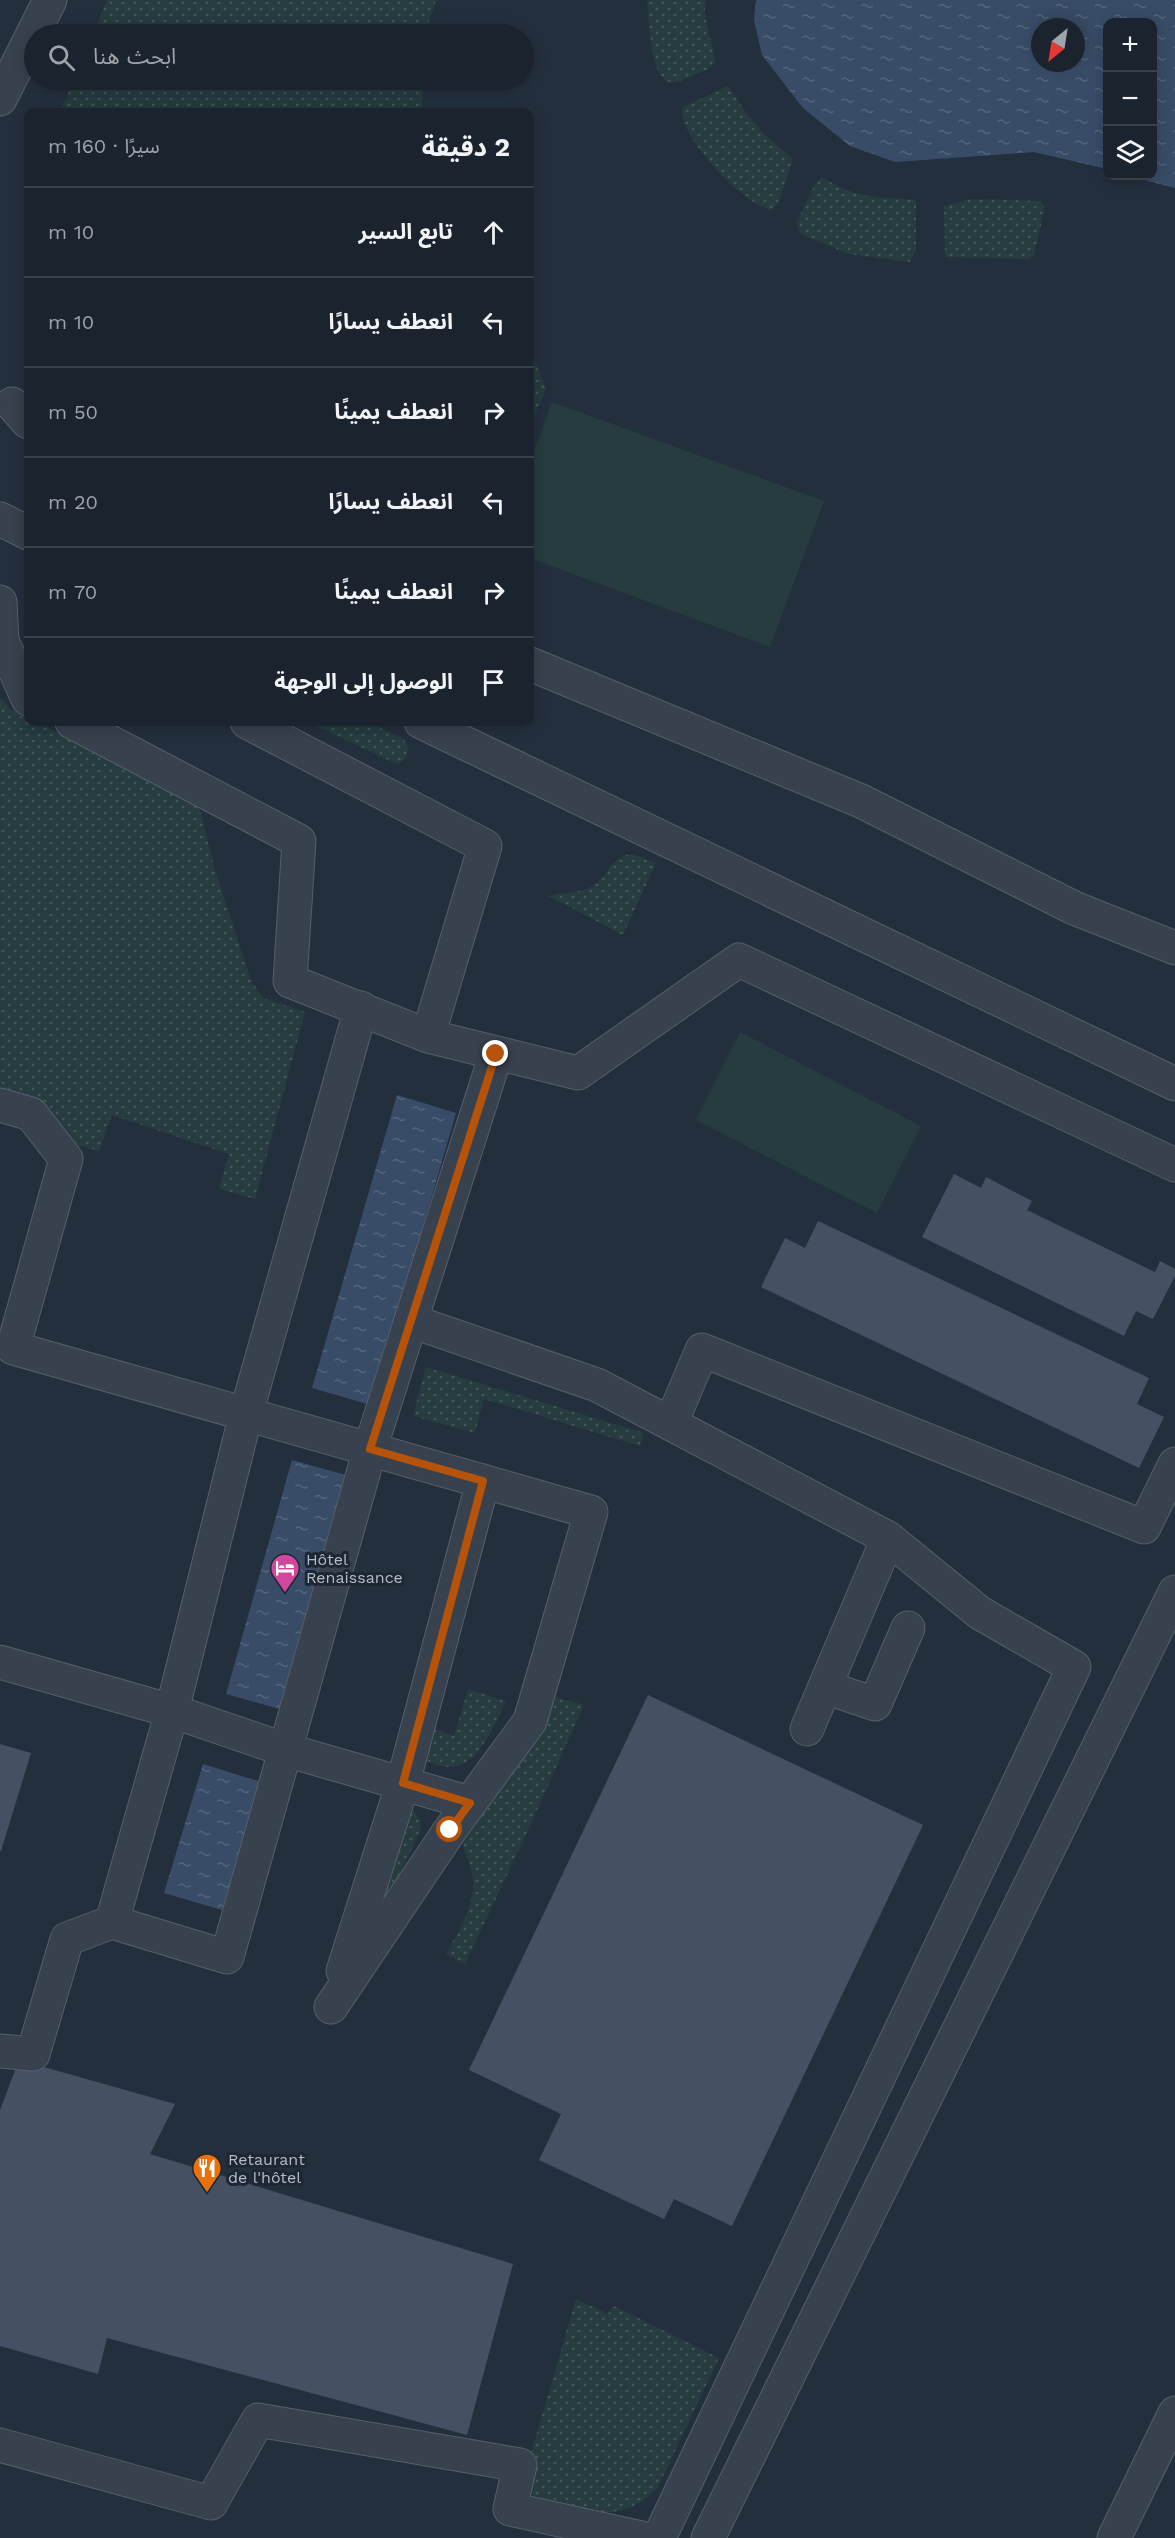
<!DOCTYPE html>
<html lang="ar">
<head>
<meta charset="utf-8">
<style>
	:root { --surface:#1b232e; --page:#282f3a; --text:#f1f3f6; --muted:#a0a4aa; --line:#39404a }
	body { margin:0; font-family:"Work Sans","Noto Sans Arabic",sans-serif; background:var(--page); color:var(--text); direction:rtl }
	.controls { position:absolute; right:18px; top:18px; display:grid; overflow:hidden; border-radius:12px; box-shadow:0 3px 15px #0003 }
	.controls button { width:54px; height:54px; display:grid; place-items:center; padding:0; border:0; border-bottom:2px solid var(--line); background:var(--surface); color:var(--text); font:30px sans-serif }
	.compass { position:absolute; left:1031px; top:18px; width:54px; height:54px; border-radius:50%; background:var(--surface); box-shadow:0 3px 15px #0003; rotate:210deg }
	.stop { position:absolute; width:18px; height:18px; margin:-14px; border:4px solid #b45309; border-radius:50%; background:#fff }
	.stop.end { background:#b45309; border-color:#fff; box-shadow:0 2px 6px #0008 }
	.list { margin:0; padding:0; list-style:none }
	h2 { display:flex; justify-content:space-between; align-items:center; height:78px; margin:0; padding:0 24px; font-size:26px }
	h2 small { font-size:20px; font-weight:400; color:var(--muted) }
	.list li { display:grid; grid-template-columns:39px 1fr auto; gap:18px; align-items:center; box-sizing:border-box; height:90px; padding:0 24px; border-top:2px solid var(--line) }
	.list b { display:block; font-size:22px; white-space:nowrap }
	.list em { font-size:20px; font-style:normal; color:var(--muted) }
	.icon { flex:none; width:33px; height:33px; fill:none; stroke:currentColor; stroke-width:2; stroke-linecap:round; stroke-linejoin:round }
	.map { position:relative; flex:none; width:1175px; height:2538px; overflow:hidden; direction:ltr }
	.search { position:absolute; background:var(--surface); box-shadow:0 3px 15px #0003; left:24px; top:24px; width:510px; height:66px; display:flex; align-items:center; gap:15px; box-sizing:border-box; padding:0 21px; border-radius:33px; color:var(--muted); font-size:22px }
	.panel { position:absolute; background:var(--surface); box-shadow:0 3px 15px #0003; left:24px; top:108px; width:510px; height:618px; border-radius:12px; direction:rtl }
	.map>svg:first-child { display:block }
	.grass { fill:url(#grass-dots) }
	.pitch { fill:#263c3f }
	.water { fill:url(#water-ripples); fill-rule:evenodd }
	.building { fill:#455162 }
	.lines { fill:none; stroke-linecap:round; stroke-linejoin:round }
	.minor-casing { stroke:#565f6c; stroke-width:35 }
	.minor { stroke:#38414e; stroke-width:33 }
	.route { stroke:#b45309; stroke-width:8 }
	.labels { text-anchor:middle; stroke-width:6; stroke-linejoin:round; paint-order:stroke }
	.poi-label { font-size:16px; fill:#b4bcc9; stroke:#1d2633; text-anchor:start }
</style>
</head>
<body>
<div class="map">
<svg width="1175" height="2538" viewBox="0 0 1175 2538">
	<defs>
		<pattern id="grass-dots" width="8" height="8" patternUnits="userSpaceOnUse" patternTransform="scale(1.5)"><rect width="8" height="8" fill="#263c3f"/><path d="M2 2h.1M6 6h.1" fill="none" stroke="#435659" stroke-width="1.8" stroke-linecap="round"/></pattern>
		<pattern id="water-ripples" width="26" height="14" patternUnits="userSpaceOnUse" patternTransform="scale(1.5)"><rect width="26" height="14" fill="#394c67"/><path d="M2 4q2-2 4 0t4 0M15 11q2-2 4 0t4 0" fill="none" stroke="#53647b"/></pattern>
	</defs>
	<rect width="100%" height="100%" fill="#242f3e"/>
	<g class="grass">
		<polygon points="107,0 436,0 425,34 93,34"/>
		<path d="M647,0H706C701,22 715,43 715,63C706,72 697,73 686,78C681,80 675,84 669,82C650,77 649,17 647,0Z"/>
		<polygon points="74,80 423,80 422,104 425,112 60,112"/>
		<path d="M728,86L747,114L763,133L793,159L778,204L771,210C745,206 674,133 683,107Z"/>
		<path d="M822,177C855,199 879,197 916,200V249L910,262L849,254L801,234L796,224L816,182Z"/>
		<polygon points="972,199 1040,201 1045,207 1034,255 1028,259 945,257 944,206"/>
		<polygon points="530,350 546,388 530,427"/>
		<polygon points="0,698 11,710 28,718 28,722 36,722 177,790 198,803 215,870 251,980 263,998 305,1012 255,1199 219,1189 229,1154 112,1115 99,1151 65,1142 0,1090"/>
		<polygon points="308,722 367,722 404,739 408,748 406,758 399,764 388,760"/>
		<path d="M633,854L656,863L623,935L549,896C565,891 578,895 594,885C611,874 609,856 633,854Z"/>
		<polygon points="426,1367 644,1433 640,1446 484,1399 475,1433 413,1416"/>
		<path d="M468,1689L506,1701C494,1724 479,1769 447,1767C436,1766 426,1760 416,1756L426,1726L454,1736Z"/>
		<path d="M548,1695L584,1705L525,1837L465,1964L446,1954C460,1928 480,1900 471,1869C467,1855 463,1852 462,1837Z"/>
		<polygon points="408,1809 414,1810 421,1822 420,1832 373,1930"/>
		<path d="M576,2299L608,2314L614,2306L719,2358L658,2487C617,2532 570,2506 520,2491Z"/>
	</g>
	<g class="pitch">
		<polygon points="552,402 824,501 770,647 530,558 530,462"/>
		<polygon points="740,1032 921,1126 877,1213 696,1120"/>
	</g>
	<g class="water">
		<path d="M756,0H1175V188L1129,176H1152V22H1108L1107,169L1034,152L895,162L850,146L803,108L762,55L754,20ZM1040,27H1076V63H1040Z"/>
		<polygon points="397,1095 456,1113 371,1405 312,1388"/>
		<polygon points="292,1460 349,1476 283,1710 226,1694"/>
		<polygon points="203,1764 261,1782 222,1910 164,1893"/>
	</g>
	<g class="building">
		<polygon points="954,1174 981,1188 986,1177 1032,1201 1027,1210 1155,1272 1160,1261 1175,1269 1175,1276 1153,1319 1136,1311 1124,1336 922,1237"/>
		<polygon points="818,1221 1149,1378 1137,1404 1164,1417 1139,1468 761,1287 785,1238 805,1248"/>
		<polygon points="648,1695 923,1825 732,2226 674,2199 664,2219 539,2160 561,2114 469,2070"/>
		<polygon points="0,1744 31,1753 1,1851 0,1851"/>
		<polygon points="19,2060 175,2104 150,2154 513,2264 467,2435 107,2338 98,2374 0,2346 0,2110"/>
	</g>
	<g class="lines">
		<g class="minor-casing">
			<g id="minor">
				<polyline points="0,99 50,0"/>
				<polyline points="12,404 28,422"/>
				<polyline points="0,519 28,533"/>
				<polyline points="0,602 2,641 28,699"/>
				<polyline points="530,664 861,801 1074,908 1175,948"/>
				<polyline points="72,722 299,841 290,981 428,1036 578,1073 739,960 1175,1165"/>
				<polyline points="247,722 485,846 428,1036"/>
				<polyline points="421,722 1175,1084"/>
				<polyline points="0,1105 31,1114 66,1159 13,1348 591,1512 530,1721 450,1830 331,2007"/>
				<polyline points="411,1321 597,1385 888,1538 980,1613 1074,1667 659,2538"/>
				<polyline points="671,1423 702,1350 1144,1527 1175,1464"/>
				<polyline points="0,1662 172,1711 286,1750 470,1803"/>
				<polyline points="825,1687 875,1704 908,1628"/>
				<polyline points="807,1729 888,1538"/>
				<polyline points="112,1922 172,1711 246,1414 361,1008"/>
				<polyline points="343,1971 403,1783 483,1481"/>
				<polyline points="0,2051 33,2054 67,1939 112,1922 227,1957 370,1449 496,1054"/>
				<polyline points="0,2445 211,2503 258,2420 520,2465 510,2509 642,2538"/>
				<polyline points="708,2538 1175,1592"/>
				<polyline points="1114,2538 1175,2413"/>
			</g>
		</g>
		<use href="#minor" class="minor"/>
	</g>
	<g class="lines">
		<polyline class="route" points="450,1830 470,1803 403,1783 483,1481 370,1449 496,1054"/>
	</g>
	<defs>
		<g id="hotel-pin" transform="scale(1.5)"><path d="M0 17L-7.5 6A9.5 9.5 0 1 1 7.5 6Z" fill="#d1479c" stroke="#1d2633"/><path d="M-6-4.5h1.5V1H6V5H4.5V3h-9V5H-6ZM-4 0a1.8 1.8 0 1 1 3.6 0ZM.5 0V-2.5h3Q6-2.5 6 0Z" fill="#fff"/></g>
		<g id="restaurant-pin" transform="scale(1.5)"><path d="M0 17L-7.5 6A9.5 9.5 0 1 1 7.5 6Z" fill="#e8710a" stroke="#1d2633"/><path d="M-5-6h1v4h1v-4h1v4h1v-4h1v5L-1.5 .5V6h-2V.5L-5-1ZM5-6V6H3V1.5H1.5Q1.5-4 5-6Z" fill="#fff"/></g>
	</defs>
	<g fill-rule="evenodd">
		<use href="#hotel-pin" x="285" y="1568"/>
		<use href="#restaurant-pin" x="207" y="2168"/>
	</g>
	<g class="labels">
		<g class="poi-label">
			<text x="306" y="1565">Hôtel<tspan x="306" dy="18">Renaissance</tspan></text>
			<text x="228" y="2165">Retaurant<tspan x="228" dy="18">de l'hôtel</tspan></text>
		</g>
	</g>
</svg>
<div class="controls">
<button>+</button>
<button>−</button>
<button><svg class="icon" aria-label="layers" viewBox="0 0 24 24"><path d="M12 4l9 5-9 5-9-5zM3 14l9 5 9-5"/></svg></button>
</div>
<svg class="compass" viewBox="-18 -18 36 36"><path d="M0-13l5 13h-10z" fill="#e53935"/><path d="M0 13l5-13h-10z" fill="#a0a4aa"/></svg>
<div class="stop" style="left:450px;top:1830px"></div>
<div class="stop end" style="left:496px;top:1054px"></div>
<div class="search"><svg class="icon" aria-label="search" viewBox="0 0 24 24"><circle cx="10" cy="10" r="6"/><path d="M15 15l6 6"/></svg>ابحث هنا</div>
<section class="panel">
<h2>2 دقيقة<small>سيرًا · 160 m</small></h2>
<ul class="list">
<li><svg class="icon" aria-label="ahead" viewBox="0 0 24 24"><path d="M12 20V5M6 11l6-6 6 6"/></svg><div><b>تابع السير</b></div><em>10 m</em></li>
<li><svg class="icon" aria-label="left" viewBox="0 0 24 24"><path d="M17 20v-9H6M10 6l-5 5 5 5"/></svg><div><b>انعطف يسارًا</b></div><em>10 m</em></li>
<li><svg class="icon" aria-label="right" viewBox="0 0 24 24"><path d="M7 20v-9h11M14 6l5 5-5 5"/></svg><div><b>انعطف يمينًا</b></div><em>50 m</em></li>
<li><svg class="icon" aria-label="left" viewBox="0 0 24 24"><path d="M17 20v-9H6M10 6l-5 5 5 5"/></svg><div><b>انعطف يسارًا</b></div><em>20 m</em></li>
<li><svg class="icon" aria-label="right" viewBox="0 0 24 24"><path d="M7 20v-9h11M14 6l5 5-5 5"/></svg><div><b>انعطف يمينًا</b></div><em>70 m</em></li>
<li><svg class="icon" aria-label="arrive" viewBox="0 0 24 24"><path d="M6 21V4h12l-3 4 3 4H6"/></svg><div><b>الوصول إلى الوجهة</b></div></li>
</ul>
</section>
</div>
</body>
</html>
